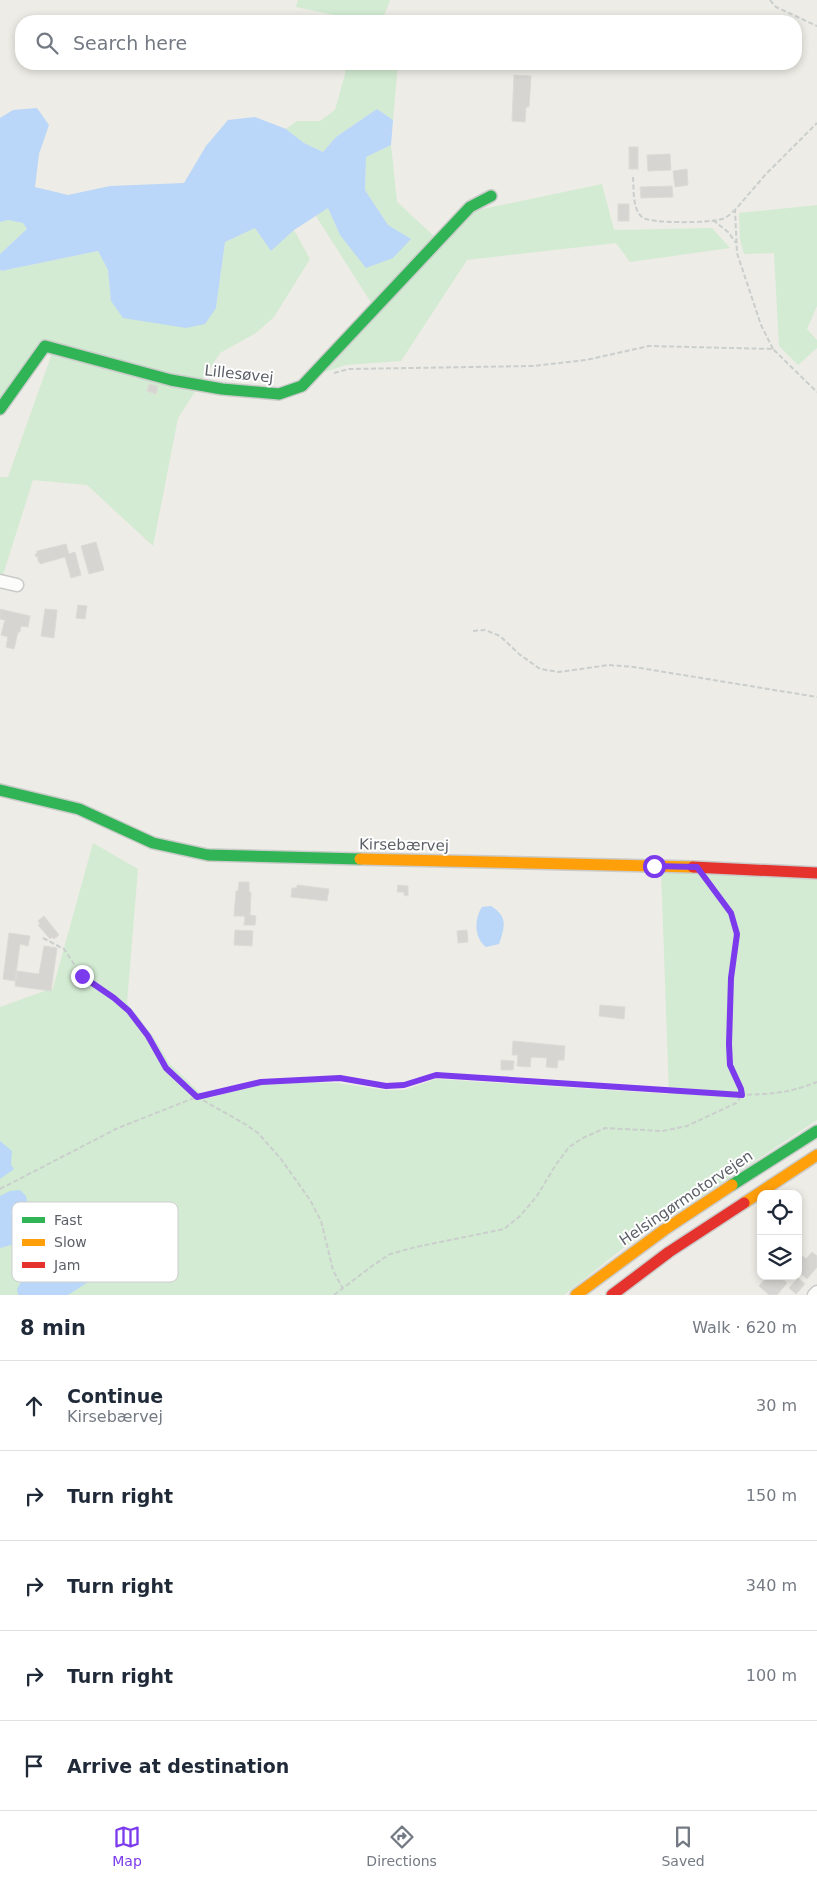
<!DOCTYPE html>
<html lang="en">
<head>
<meta charset="utf-8">
<style>
	:root { --surface:#fff; --page:#f2f2f3; --text:#1f2937; --muted:#747a83; --line:#e0e1e3; --accent:#7c3aed }
	body { margin:0; font-family:"DejaVu Sans",sans-serif; background:var(--page); color:var(--text) }
	.controls { position:absolute; right:15px; bottom:15px; display:grid; overflow:hidden; border-radius:10px; box-shadow:0 2px 8px #0003 }
	.controls button { width:45px; height:45px; display:grid; place-items:center; padding:0; border:0; border-bottom:1px solid var(--line); background:var(--surface); color:var(--text); font:25px sans-serif }
	.stop { position:absolute; width:15px; height:15px; margin:-11px; border:4px solid #7c3aed; border-radius:50%; background:#fff }
	.stop.end { background:#7c3aed; border-color:#fff; box-shadow:0 1px 5px #0008 }
	.list { margin:0; padding:0; list-style:none }
	h2 { display:flex; justify-content:space-between; align-items:center; height:65px; margin:0; padding:0 20px; font-size:21px }
	h2 small { font-size:16px; font-weight:400; color:var(--muted) }
	.list li { display:grid; grid-template-columns:32px 1fr auto; gap:15px; align-items:center; box-sizing:border-box; height:90px; padding:0 20px; border-top:1px solid var(--line) }
	.list b { display:block; font-size:19px; white-space:nowrap }
	.list p { margin:0; font-size:16px; white-space:nowrap; color:var(--muted) }
	.list em { font-size:16px; font-style:normal; color:var(--muted) }
	.icon { flex:none; width:28px; height:28px; fill:none; stroke:currentColor; stroke-width:2; stroke-linecap:round; stroke-linejoin:round }
	.map { position:relative; flex:none; width:817px; height:1295px; overflow:hidden }
	.search { position:absolute; background:var(--surface); box-shadow:0 2px 8px #0003; left:15px; right:15px; top:15px; height:55px; display:flex; align-items:center; gap:12px; box-sizing:border-box; padding:0 18px; border-radius:20px; color:var(--muted); font-size:19px }
	.sheet { height:515px; background:var(--surface) }
	nav { display:flex; justify-content:space-around; align-items:center; box-sizing:border-box; height:70px; border-top:1px solid var(--line); background:var(--surface); font-size:14px; color:var(--muted) }
	nav a { display:grid; justify-items:center; gap:2px }
	nav .on { color:var(--accent) }
	.map>svg:first-child { display:block }
	.green { fill:#d3ebd2 }
	.water { fill:#bad6f8 }
	.building { fill:#d6d5d1; stroke:#dcdbd6 }
	.lines { fill:none; stroke-linecap:round; stroke-linejoin:round }
	.street-casing { stroke:#c9cac9; stroke-width:15 }
	.fast-casing { stroke:#cacbca; stroke-width:14 }
	.slow-casing { stroke:#cacbca; stroke-width:14 }
	.jam-casing { stroke:#cacbca; stroke-width:14 }
	.path { stroke:#cacfcd; stroke-width:2; stroke-dasharray:5 2.5; stroke-linecap:butt }
	.street { stroke:#fcfcfb; stroke-width:12 }
	.fast { stroke:#30b455; stroke-width:11 }
	.slow { stroke:#ff9f0a; stroke-width:11 }
	.jam { stroke:#e5322d; stroke-width:11 }
	.route { stroke:#7c3aed; stroke-width:6 }
	.labels { text-anchor:middle; stroke-width:4; stroke-linejoin:round; paint-order:stroke }
	.street-label { font-size:15px; fill:#5b5f66; stroke:#fff }
	.key { fill:#fff; stroke:#cecfd1; stroke-width:1 }
	.key-label { font-size:14px; fill:#5b5f66 }
</style>
</head>
<body>
<div class="map">
<svg width="817" height="1295" viewBox="0 0 817 1295">
	<rect width="100%" height="100%" fill="#edece6"/>
	<g class="green">
		<polygon points="298,0 390,0 382,21 344,21 344,17 296,7"/>
		<polygon points="345,64 398,64 393,120 377,109 336,137 323,152 304,143 286,129 297,121 320,121 335,110 345,74"/>
		<polygon points="391,145 397,202 436,238 372,304 316,216 328,208 340,235 410,239 388,225 365,190 366,157"/>
		<polygon points="602,184 614,230 712,228 730,248 630,262 616,243 467,260 401,361 346,365 319,374 473,211"/>
		<polygon points="817,205 817,306 807,329 817,340 817,348 798,365 779,346 774,253 744,254 740,239 739,213"/>
		<polygon points="8,220 23,223 27,229 0,254 0,222"/>
		<polygon points="255,228 271,251 294,230 310,259 274,317 256,333 220,353 178,418 153,546 87,485 33,480 2,578 0,578 0,477 8,477 55,345 0,402 0,269 1,271 98,251 108,270 111,301 216,308 225,242"/>
		<polygon points="93,843 138,869 127,1003 153,1036 169,1063 198,1091 210,1098 266,1082 337,1083 384,1090 405,1090 436,1079 669,1094 661,869 817,878 817,1120 622,1249 564,1295 0,1295 0,1007 53,988"/>
	</g>
	<g class="water">
		<polygon points="37,108 49,125 39,154 35,187 68,195 110,186 184,183 206,146 228,120 255,117 286,129 304,143 323,152 336,137 377,109 393,120 391,145 366,157 365,190 388,225 411,239 393,258 366,268 340,235 328,208 294,230 271,251 255,228 225,242 216,308 205,324 186,328 123,318 111,301 108,270 98,251 1,271 0,269 0,254 27,229 23,223 8,220 0,222 0,118 13,110"/>
		<path d="M491,906C508,917 505,926 499,944L486,947C474,938 474,919 482,907Z"/>
		<polygon points="0,1141 12,1151 11,1165 14,1169 0,1179"/>
		<path d="M20,1190L26,1196L28,1205C33,1208 40,1212 44,1216C51,1227 50,1242 59,1253C72,1267 82,1257 88,1282L68,1295H18L17,1289L28,1270V1264L16,1247L11,1245L0,1248V1196L10,1191Z"/>
	</g>
	<g class="building">
		<polygon points="514,75 531,76 529,107 526,107 525,122 512,121"/>
		<rect x="629" y="147" width="9" height="22"/>
		<polygon points="670,154 671,170 648,171 647,155"/>
		<polygon points="687,169 688,185 675,187 673,171"/>
		<polygon points="672,186 673,197 641,198 640,187"/>
		<rect x="618" y="204" width="11" height="17"/>
		<polygon points="149,384 158,386 156,394 147,391"/>
		<polygon points="96,542 104,570 89,574 81,546"/>
		<polygon points="66,544 69,554 75,552 81,575 71,578 65,557 40,564 39,561 38,562 38,556 36,557 35,554 37,554 37,551"/>
		<polygon points="78,605 87,606 85,619 76,618"/>
		<polygon points="0,609 30,616 28,627 21,626 20,632 18,632 14,649 6,647 8,637 1,635 5,620 0,619"/>
		<polygon points="45,609 57,610 54,638 41,636"/>
		<polygon points="239,882 249,882 249,892 251,892 250,915 256,916 255,925 244,925 245,916 234,916 236,891 238,891"/>
		<polygon points="297,885 329,889 327,901 291,897 292,888 297,888"/>
		<polygon points="398,885 408,886 408,896 404,895 404,892 397,892"/>
		<polygon points="44,916 59,935 54,939 52,937 50,939 38,925 40,924 38,921"/>
		<polygon points="235,930 253,931 252,946 234,945"/>
		<polygon points="467,930 468,942 458,943 457,931"/>
		<polygon points="9,933 30,936 28,946 20,944 15,981 3,979"/>
		<polygon points="44,946 57,948 51,991 15,986 17,971 39,974"/>
		<polygon points="600,1005 625,1007 624,1019 599,1016"/>
		<polygon points="513,1041 565,1046 564,1060 558,1060 557,1068 546,1067 547,1058 531,1057 530,1067 517,1066 518,1055 512,1055"/>
		<polygon points="501,1060 514,1061 513,1070 501,1070"/>
		<polygon points="798,1252 806,1259 812,1252 817,1256 817,1267 807,1279 798,1271"/>
		<polygon points="767,1276 779,1276 787,1283 777,1295 769,1295 759,1286"/>
		<polygon points="798,1278 805,1284 796,1294 789,1288"/>
	</g>
	<g class="lines">
		<g class="street-casing">
			<g id="street">
				<polyline points="0,581 17,585"/>
				<polyline points="814,1295 817,1292"/>
			</g>
		</g>
		<g class="fast-casing">
			<g id="fast">
				<polyline points="0,409 45,346 171,380 222,389 279,394 302,386 470,207 491,196"/>
				<polyline points="0,790 79,809 153,843 208,855 360,859"/>
				<polyline points="732,1185 817,1131"/>
			</g>
		</g>
		<g class="slow-casing">
			<g id="slow">
				<polyline points="360,859 693,867"/>
				<polyline points="744,1203 817,1155"/>
				<polyline points="576,1295 664,1230 732,1185"/>
			</g>
		</g>
		<g class="jam-casing">
			<g id="jam">
				<polyline points="693,867 817,873"/>
				<polyline points="612,1295 669,1252 744,1203"/>
			</g>
		</g>
		<g class="path">
			<polyline points="770,0 776,7 817,26"/>
			<path d="M633,177C634,190 632,208 642,217C649,224 712,223 722,219C727,218 731,213 735,210"/>
			<polyline points="713,220 728,232 736,243"/>
			<polyline points="773,349 761,325 737,253 735,210 766,174 817,123"/>
			<polyline points="334,373 349,369 533,366 586,360 649,346 773,349 817,392"/>
			<polyline points="473,631 485,630 500,636 519,654 540,669 559,672 609,665 634,667 817,697"/>
			<polyline points="43,938 64,949 82,976 114,998 129,1011 148,1036 166,1068 197,1097 245,1124 258,1133 281,1159 310,1200 321,1221 333,1270 343,1289"/>
			<path d="M0,1189L118,1128L199,1096L261,1082L340,1078L386,1086L404,1085L436,1075L738,1095C770,1094 786,1094 817,1082"/>
			<polyline points="334,1295 372,1266 390,1254 416,1247 504,1229 520,1216 537,1196 555,1166 569,1147 583,1138 605,1128 662,1131 687,1126 736,1103 742,1095 741,1089 730,1065 729,1044 731,978 737,935 731,913 707,881"/>
		</g>
		<use href="#street" class="street"/>
		<use href="#fast" class="fast"/>
		<use href="#slow" class="slow"/>
		<use href="#jam" class="jam"/>
	</g>
	<g class="lines">
		<polyline class="route" points="82,976 114,998 129,1011 148,1036 166,1068 197,1097 261,1082 340,1078 386,1086 404,1085 436,1075 742,1095 741,1089 730,1065 729,1044 731,978 737,934 731,913 697,867 654,866"/>
	</g>
	<g class="labels">
		<g class="street-label">
			<text transform="translate(239 374) rotate(6)" y="5">Lillesøvej</text>
			<text transform="translate(404 845) rotate(1)" y="5">Kirsebærvej</text>
			<text transform="translate(686 1198) rotate(-34)" y="5">Helsingørmotorvejen</text>
		</g>
	</g>
	<rect x="12" y="1202" width="166" height="80" rx="8" class="key"/>
	<rect x="22" y="1217" width="23" height="6" fill="#30b455"/>
	<rect x="22" y="1239" width="23" height="7" fill="#ff9f0a"/>
	<rect x="22" y="1262" width="23" height="6" fill="#e5322d"/>
	<g class="key-label">
		<text x="54" y="1225">Fast</text>
		<text x="54" y="1247">Slow</text>
		<text x="54" y="1270">Jam</text>
	</g>
</svg>
<div class="controls">
<button><svg class="icon" aria-label="locate" viewBox="0 0 24 24"><circle cx="12" cy="12" r="6"/><path d="M12 2v4M12 18v4M2 12h4M18 12h4"/></svg></button>
<button><svg class="icon" aria-label="layers" viewBox="0 0 24 24"><path d="M12 4l9 5-9 5-9-5zM3 14l9 5 9-5"/></svg></button>
</div>
<div class="stop" style="left:654px;top:866px"></div>
<div class="stop end" style="left:82px;top:976px"></div>
<div class="search"><svg class="icon" aria-label="search" viewBox="0 0 24 24"><circle cx="10" cy="10" r="6"/><path d="M15 15l6 6"/></svg>Search here</div>
</div>
<section class="sheet">
<h2>8 min<small>Walk · 620 m</small></h2>
<ul class="list">
<li><svg class="icon" aria-label="ahead" viewBox="0 0 24 24"><path d="M12 20V5M6 11l6-6 6 6"/></svg><div><b>Continue</b><p>Kirsebærvej</p></div><em>30 m</em></li>
<li><svg class="icon" aria-label="right" viewBox="0 0 24 24"><path d="M7 20v-9h11M14 6l5 5-5 5"/></svg><div><b>Turn right</b></div><em>150 m</em></li>
<li><svg class="icon" aria-label="right" viewBox="0 0 24 24"><path d="M7 20v-9h11M14 6l5 5-5 5"/></svg><div><b>Turn right</b></div><em>340 m</em></li>
<li><svg class="icon" aria-label="right" viewBox="0 0 24 24"><path d="M7 20v-9h11M14 6l5 5-5 5"/></svg><div><b>Turn right</b></div><em>100 m</em></li>
<li><svg class="icon" aria-label="arrive" viewBox="0 0 24 24"><path d="M6 21V4h12l-3 4 3 4H6"/></svg><div><b>Arrive at destination</b></div></li>
</ul>
</section>
<nav>
<a class="on"><svg class="icon" aria-label="map" viewBox="0 0 24 24"><path d="M3 6l6-2 6 2 6-2v14l-6 2-6-2-6 2zM9 4v14M15 6v14"/></svg>Map</a>
<a><svg class="icon" aria-label="directions" viewBox="0 0 24 24"><path d="M12 3l9 9-9 9-9-9zM9 14v-3h6M13 9l2 2-2 2"/></svg>Directions</a>
<a><svg class="icon" aria-label="saved" viewBox="0 0 24 24"><path d="M7 4h10v16l-5-4-5 4z"/></svg>Saved</a>
</nav>
</body>
</html>
